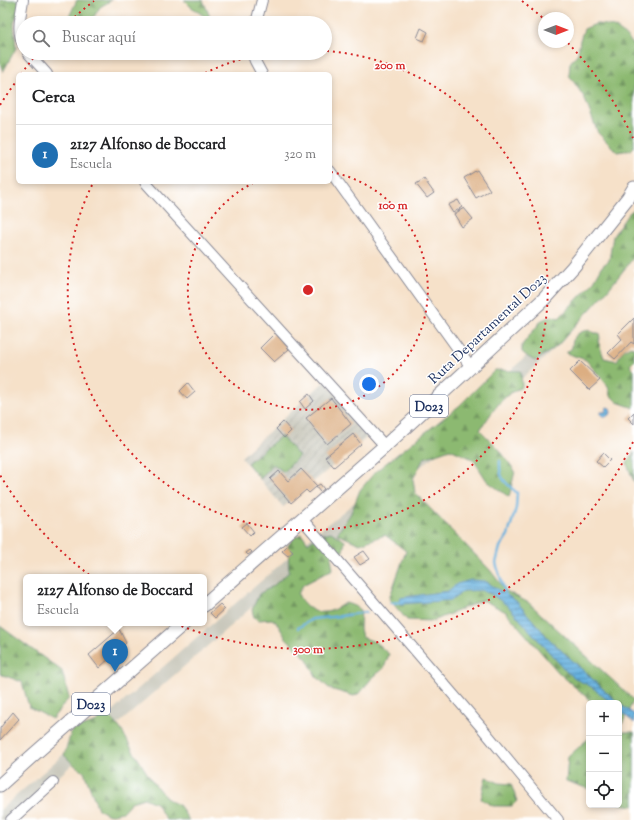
<!DOCTYPE html>
<html lang="es">
<head>
<meta charset="utf-8">
<style>
	:root { --surface:#fff; --page:#f6f6f6; --text:#202124; --muted:#757577; --line:#e0e0e0; --accent:#1f6fb2 }
	body { margin:0; font-family:"Sorts Mill Goudy",serif; background:var(--page); color:var(--text) }
	.controls { position:absolute; right:12px; bottom:12px; display:grid; overflow:hidden; border-radius:6px; box-shadow:0 2px 6px #0003 }
	.controls button { width:36px; height:36px; display:grid; place-items:center; padding:0; border:0; border-bottom:1px solid var(--line); background:var(--surface); color:var(--text); font:20px sans-serif }
	.compass { position:absolute; left:538px; top:12px; width:36px; height:36px; border-radius:50%; background:var(--surface); box-shadow:0 2px 6px #0003; rotate:90deg }
	.you { position:absolute; left:369px; top:384px; width:14px; height:14px; margin:-10px; border:3px solid #fff; border-radius:50%; background:#1a73e8; box-shadow:0 0 0 6px #1a73e833 }
	.badge { display:grid; place-items:center; width:26px; height:26px; border-radius:50%; background:var(--accent); color:#fff; font-size:13px; font-weight:700 }
	.pin { position:absolute; translate:-50% -33px; filter:drop-shadow(0 1px 2px #0008) }
	.pin::after { content:''; position:absolute; top:21px; width:14px; height:12px; background:inherit; clip-path:polygon(0 0,100% 0,50% 100%) }
	.popup { position:absolute; left:23px; top:574px; width:184px; height:52px; box-sizing:border-box; display:grid; place-content:center; border-radius:6px; background:var(--surface); filter:drop-shadow(0 1px 3px #0005); font-size:13px; white-space:nowrap; color:var(--muted) }
	.popup b { font-size:15px; color:var(--text) }
	.popup::after { content:''; position:absolute; left:50%; top:100%; margin-left:-8px; border:8px solid transparent; border-top-color:var(--surface) }
	.list { margin:0; padding:0; list-style:none }
	h2 { display:flex; justify-content:space-between; align-items:center; height:52px; margin:0; padding:0 16px; font-size:17px }
	h2 small { font-size:13px; font-weight:400; color:var(--muted) }
	.list li { display:grid; grid-template-columns:26px 1fr auto; gap:12px; align-items:center; box-sizing:border-box; height:60px; padding:0 16px; border-top:1px solid var(--line) }
	.list b { display:block; font-size:15px; white-space:nowrap }
	.list p { margin:0; font-size:13px; white-space:nowrap; color:var(--muted) }
	.list em { font-size:13px; font-style:normal; color:var(--muted) }
	.icon { flex:none; width:22px; height:22px; fill:none; stroke:currentColor; stroke-width:2; stroke-linecap:round; stroke-linejoin:round }
	.map { position:relative; flex:none; width:634px; height:820px; overflow:hidden }
	.search { position:absolute; background:var(--surface); box-shadow:0 2px 6px #0003; left:16px; top:16px; width:316px; height:44px; display:flex; align-items:center; gap:10px; box-sizing:border-box; padding:0 14px; border-radius:22px; color:var(--muted); font-size:15px }
	.panel { position:absolute; background:var(--surface); box-shadow:0 2px 6px #0003; left:16px; top:72px; width:316px; height:112px; border-radius:6px }
	.map>svg:first-child { display:block }
	.industrial { fill:url(#industrial-furrows) }
	.railway { fill:#c6c5b8 }
	.forest { fill:url(#forest-firs); stroke:#547468 }
	.water { fill:url(#water-rules); stroke:#40709e }
	.lines { fill:none; stroke-linecap:round; stroke-linejoin:round }
	.stream { stroke:#66b1de; stroke-width:2.5 }
	.building { fill:#dcae82 }
	.minor-casing { stroke:#888894; stroke-width:12 }
	.major-casing { stroke:#888894; stroke-width:15 }
	.minor { stroke:#fff; stroke-width:10 }
	.major { stroke:#fff; stroke-width:13 }
	.ring { fill:none; stroke:#d62828; stroke-width:2; stroke-dasharray:2 4 }
	.labels { text-anchor:middle; stroke-width:3; stroke-linejoin:round; paint-order:stroke }
	.shield { fill:#fff; stroke:#5f6d8e; stroke-width:1 }
	.shield-label { font-size:13px; font-weight:bold; fill:#1b2f5e }
	.street-label { font-size:14px; fill:#1b2f5e; stroke:#fff }
	.centre { fill:#d62828; stroke:#fff; stroke-width:2 }
	.ring-label { font-size:12px; text-anchor:middle; font-weight:bold; fill:#d62828; stroke:#fff; stroke-width:3; stroke-linejoin:round; paint-order:stroke }
</style>
</head>
<body>
<div class="map">
<svg width="634" height="820" viewBox="0 0 634 820">
	<defs>
		<pattern id="industrial-furrows" width="10" height="10" patternUnits="userSpaceOnUse"><rect width="10" height="10" fill="#c6c5b8"/><path d="M-1 1l2-2M0 10L10 0M9 11l2-2" fill="none" stroke="#a0a099"/></pattern>
		<pattern id="forest-firs" width="22" height="20" patternUnits="userSpaceOnUse"><rect width="22" height="20" fill="#8cb971"/><path d="M5 1l3.5 6h-7zM16 11l3.5 6h-7z" fill="#729760"/></pattern>
		<pattern id="water-rules" width="6" height="5" patternUnits="userSpaceOnUse"><rect width="6" height="5" fill="#66b1de"/><path d="M0 2.5h6" fill="none" stroke="#5390b7"/></pattern>
	</defs>
	<rect width="100%" height="100%" fill="#fff"/>
	<filter id="ink" filterUnits="userSpaceOnUse"><feTurbulence type="fractalNoise" baseFrequency=".025" numOctaves="2"/><feDisplacementMap in="SourceGraphic" scale="8" xChannelSelector="R" yChannelSelector="G"/><feConvolveMatrix kernelMatrix="1 2 1 2 8 2 1 2 1" color-interpolation-filters="sRGB"/></filter>
	<filter id="wash" filterUnits="userSpaceOnUse"><feTurbulence type="fractalNoise" baseFrequency=".012" numOctaves="4" result="noise"/><feDisplacementMap in="SourceGraphic" scale="16" xChannelSelector="R" yChannelSelector="G"/><feGaussianBlur stdDeviation="0.9" result="paint"/><feColorMatrix in="noise" values="0 0 0 0 0 0 0 0 0 0 0 0 0 0 0 0 0 1.4 0 .05"/><feComposite in="paint" operator="in"/></filter>
	<g filter="url(#wash)">
		<rect width="100%" height="100%" fill="#f6e1c9"/>
		<polygon class="industrial" points="325,381 370,435 283,507 241,457"/>
		<polygon class="railway" points="611,284 558,346 449,444 317,550 9,820 0,820 0,810 309,539 442,432 550,335"/>
		<g class="forest">
			<polygon points="0,0 25,0 14,22 16,48 3,72 0,63"/>
			<polygon points="77,0 112,0 100,7 90,23 66,23"/>
			<polygon points="184,0 203,0 212,22 190,6"/>
			<path d="M596,24C617,25 620,30 634,45V147L631,150L617,152L598,133L584,97L569,75L570,63L578,53L580,40L584,29Z"/>
			<polygon points="634,209 634,257 607,291 556,347 535,361 528,357 522,352 522,345 542,320 552,316 559,318 593,283 603,265 609,261 613,236 628,214"/>
			<path d="M588,330L595,333H599L600,338L598,341L604,358L617,361C620,354 623,349 631,346L634,348V361L630,365L634,371V408L617,402L610,395L608,386L586,360L566,353L572,348C572,337 577,332 588,330Z"/>
			<path d="M495,370L521,371L522,387C502,394 491,414 480,430L499,449L515,471L509,497L487,481L473,459L450,449L424,458L413,479L415,493L490,570L506,591L529,603L634,700L622,724L619,722V703H593L559,673L506,612L483,600L433,621L407,620L389,599L406,551L385,535L360,544L337,534L351,513L360,490L376,471L459,406Z"/>
			<polygon points="281,436 299,456 284,472 273,464 260,479 247,463"/>
			<polygon points="634,452 634,482 627,464"/>
			<path d="M331,532L345,541L343,551L331,557L333,569L303,585L298,594C302,604 313,614 325,612C332,612 339,606 346,603L355,606L361,610L360,629L362,637L375,642L389,654L384,668L371,679L361,692L354,696L330,689L316,676L307,659L286,638L276,622L272,619L258,620L254,617L252,610L259,594L273,586L289,572L288,545L295,537L302,534L308,543L319,535Z"/>
			<polygon points="0,626 62,671 69,698 52,719 29,707 22,682 0,674"/>
			<path d="M104,713C124,727 124,738 137,757C145,770 156,789 168,799C171,802 175,803 179,805C183,809 185,816 189,820H166L156,803L144,798L131,802L122,812L109,815L98,809L84,772L73,764L64,755L72,730L97,722Z"/>
			<polygon points="619,732 634,732 634,806 619,804"/>
			<polygon points="589,738 589,789 566,781 568,757"/>
			<polygon points="486,777 499,783 511,784 517,801 512,806 493,806 481,799"/>
		</g>
		<g class="water">
			<polygon points="607,407 610,408 611,413 606,417 601,415 601,412 605,412"/>
			<polygon points="471,580 485,581 516,601 548,638 618,703 611,703 592,687 578,680 567,672 508,606 493,595 481,590 463,591 452,600 401,604 400,598 448,591 457,584"/>
			<polygon points="619,704 634,714 634,723 619,710"/>
		</g>
		<g class="lines">
			<g class="stream">
				<path d="M500,461C499,479 504,481 517,493L516,508L508,535L500,547L496,563L506,596"/>
				<polyline points="390,603 403,602"/>
				<polyline points="298,628 312,619 341,616 366,612"/>
			</g>
		</g>
		<g id="blocks">
			<g class="building">
				<polygon points="421,28 428,32 424,41 417,38"/>
				<polygon points="477,170 490,190 476,198 464,178"/>
				<polygon points="424,179 434,193 427,198 416,184"/>
				<polygon points="458,200 462,207 453,213 448,205"/>
				<polygon points="464,208 473,219 462,227 454,214"/>
				<polygon points="634,318 634,344 631,342 615,359 608,353 622,339 618,334"/>
				<polygon points="275,333 289,349 274,362 260,348"/>
				<polygon points="580,361 600,380 589,390 570,371"/>
				<polygon points="188,383 195,392 187,399 180,391"/>
				<polygon points="309,394 314,401 305,409 300,402"/>
				<polygon points="331,398 351,424 327,444 306,418"/>
				<polygon points="634,412 634,424 628,418"/>
				<polygon points="283,422 291,431 284,438 276,429"/>
				<polygon points="353,434 361,444 334,467 325,457"/>
				<polygon points="603,453 610,460 603,467 596,461"/>
				<polygon points="301,469 317,486 320,484 324,489 320,492 316,487 309,493 306,490 291,503 270,479 279,471 288,481"/>
				<polygon points="247,523 254,532 250,536 242,527"/>
				<polygon points="287,546 293,552 288,556 282,551"/>
				<polygon points="250,550 252,552 248,555 246,553"/>
				<polygon points="364,551 370,559 360,565 354,557"/>
				<polygon points="220,604 225,609 215,618 210,613"/>
				<polygon points="119,629 126,643 99,668 89,655"/>
				<polygon points="13,712 19,719 0,740 0,728"/>
			</g>
		</g>
	</g>
	<g filter="url(#ink)">
		<use href="#blocks" fill-opacity="0" stroke="#888894" stroke-width="1"/>
		<g class="lines">
			<g class="minor-casing">
				<g id="minor">
					<path d="M23,0C21,15 16,30 23,44"/>
					<polyline points="256,23 262,0"/>
					<polyline points="28,53 47,74"/>
					<polyline points="252,53 255,61 262,74"/>
					<polyline points="330,171 471,367"/>
					<polyline points="145,182 385,446"/>
					<polyline points="302,519 482,728 558,820"/>
					<polyline points="11,820 53,782"/>
				</g>
			</g>
			<g class="major-casing">
				<g id="major">
					<polyline points="204,605 385,446 544,299 573,267 628,198 634,188"/>
					<polyline points="0,785 31,757 184,623"/>
				</g>
			</g>
			<use href="#minor" class="minor"/>
			<use href="#major" class="major"/>
		</g>
	</g>
	<g class="ring">
		<path d="M331 172A120 120 0 1 1 255 182"/>
		<path d="M205 73A240 240 0 0 1 268 53M327 51A240 240 0 1 1 93 183"/>
		<path d="M633 442A359 359 0 0 1 0 475M0 105A359 359 0 0 1 18 79M21 74A359 359 0 0 1 37 54M70 21A359 359 0 0 1 94 1M522 1A359 359 0 0 1 544 19M568 43A359 359 0 0 1 633 138"/>
	</g>
	<g class="labels">
		<g class="shield">
			<rect x="410" y="395" width="38" height="22" rx="3"/>
			<rect x="72" y="693" width="38" height="22" rx="3"/>
		</g>
		<g class="shield-label">
			<text x="429" y="411">D023</text>
			<text x="91" y="709">D023</text>
		</g>
		<g class="street-label">
			<text transform="translate(487 328) rotate(-43)" y="5">Ruta Departamental D023</text>
		</g>
	</g>
	<circle cx="308" cy="290" r="6" class="centre"/>
	<g class="ring-label">
		<text x="390" y="69">200 m</text>
		<text x="393" y="209">100 m</text>
		<text x="308" y="653">300 m</text>
	</g>
</svg>
<div class="controls">
<button>+</button>
<button>−</button>
<button><svg class="icon" aria-label="locate" viewBox="0 0 24 24"><circle cx="12" cy="12" r="6"/><path d="M12 2v4M12 18v4M2 12h4M18 12h4"/></svg></button>
</div>
<svg class="compass" viewBox="-18 -18 36 36"><path d="M0-13l5 13h-10z" fill="#e53935"/><path d="M0 13l5-13h-10z" fill="#757577"/></svg>
<div class="you"></div>
<div class="pin badge" style="left:115px;top:672px">1</div>
<div class="popup"><b>2127 Alfonso de Boccard</b>Escuela</div>
<div class="search"><svg class="icon" aria-label="search" viewBox="0 0 24 24"><circle cx="10" cy="10" r="6"/><path d="M15 15l6 6"/></svg>Buscar aquí</div>
<section class="panel">
<h2>Cerca<small></small></h2>
<ul class="list">
<li><span class="badge">1</span><div><b>2127 Alfonso de Boccard</b><p>Escuela</p></div><em>320 m</em></li>
</ul>
</section>
</div>
</body>
</html>
